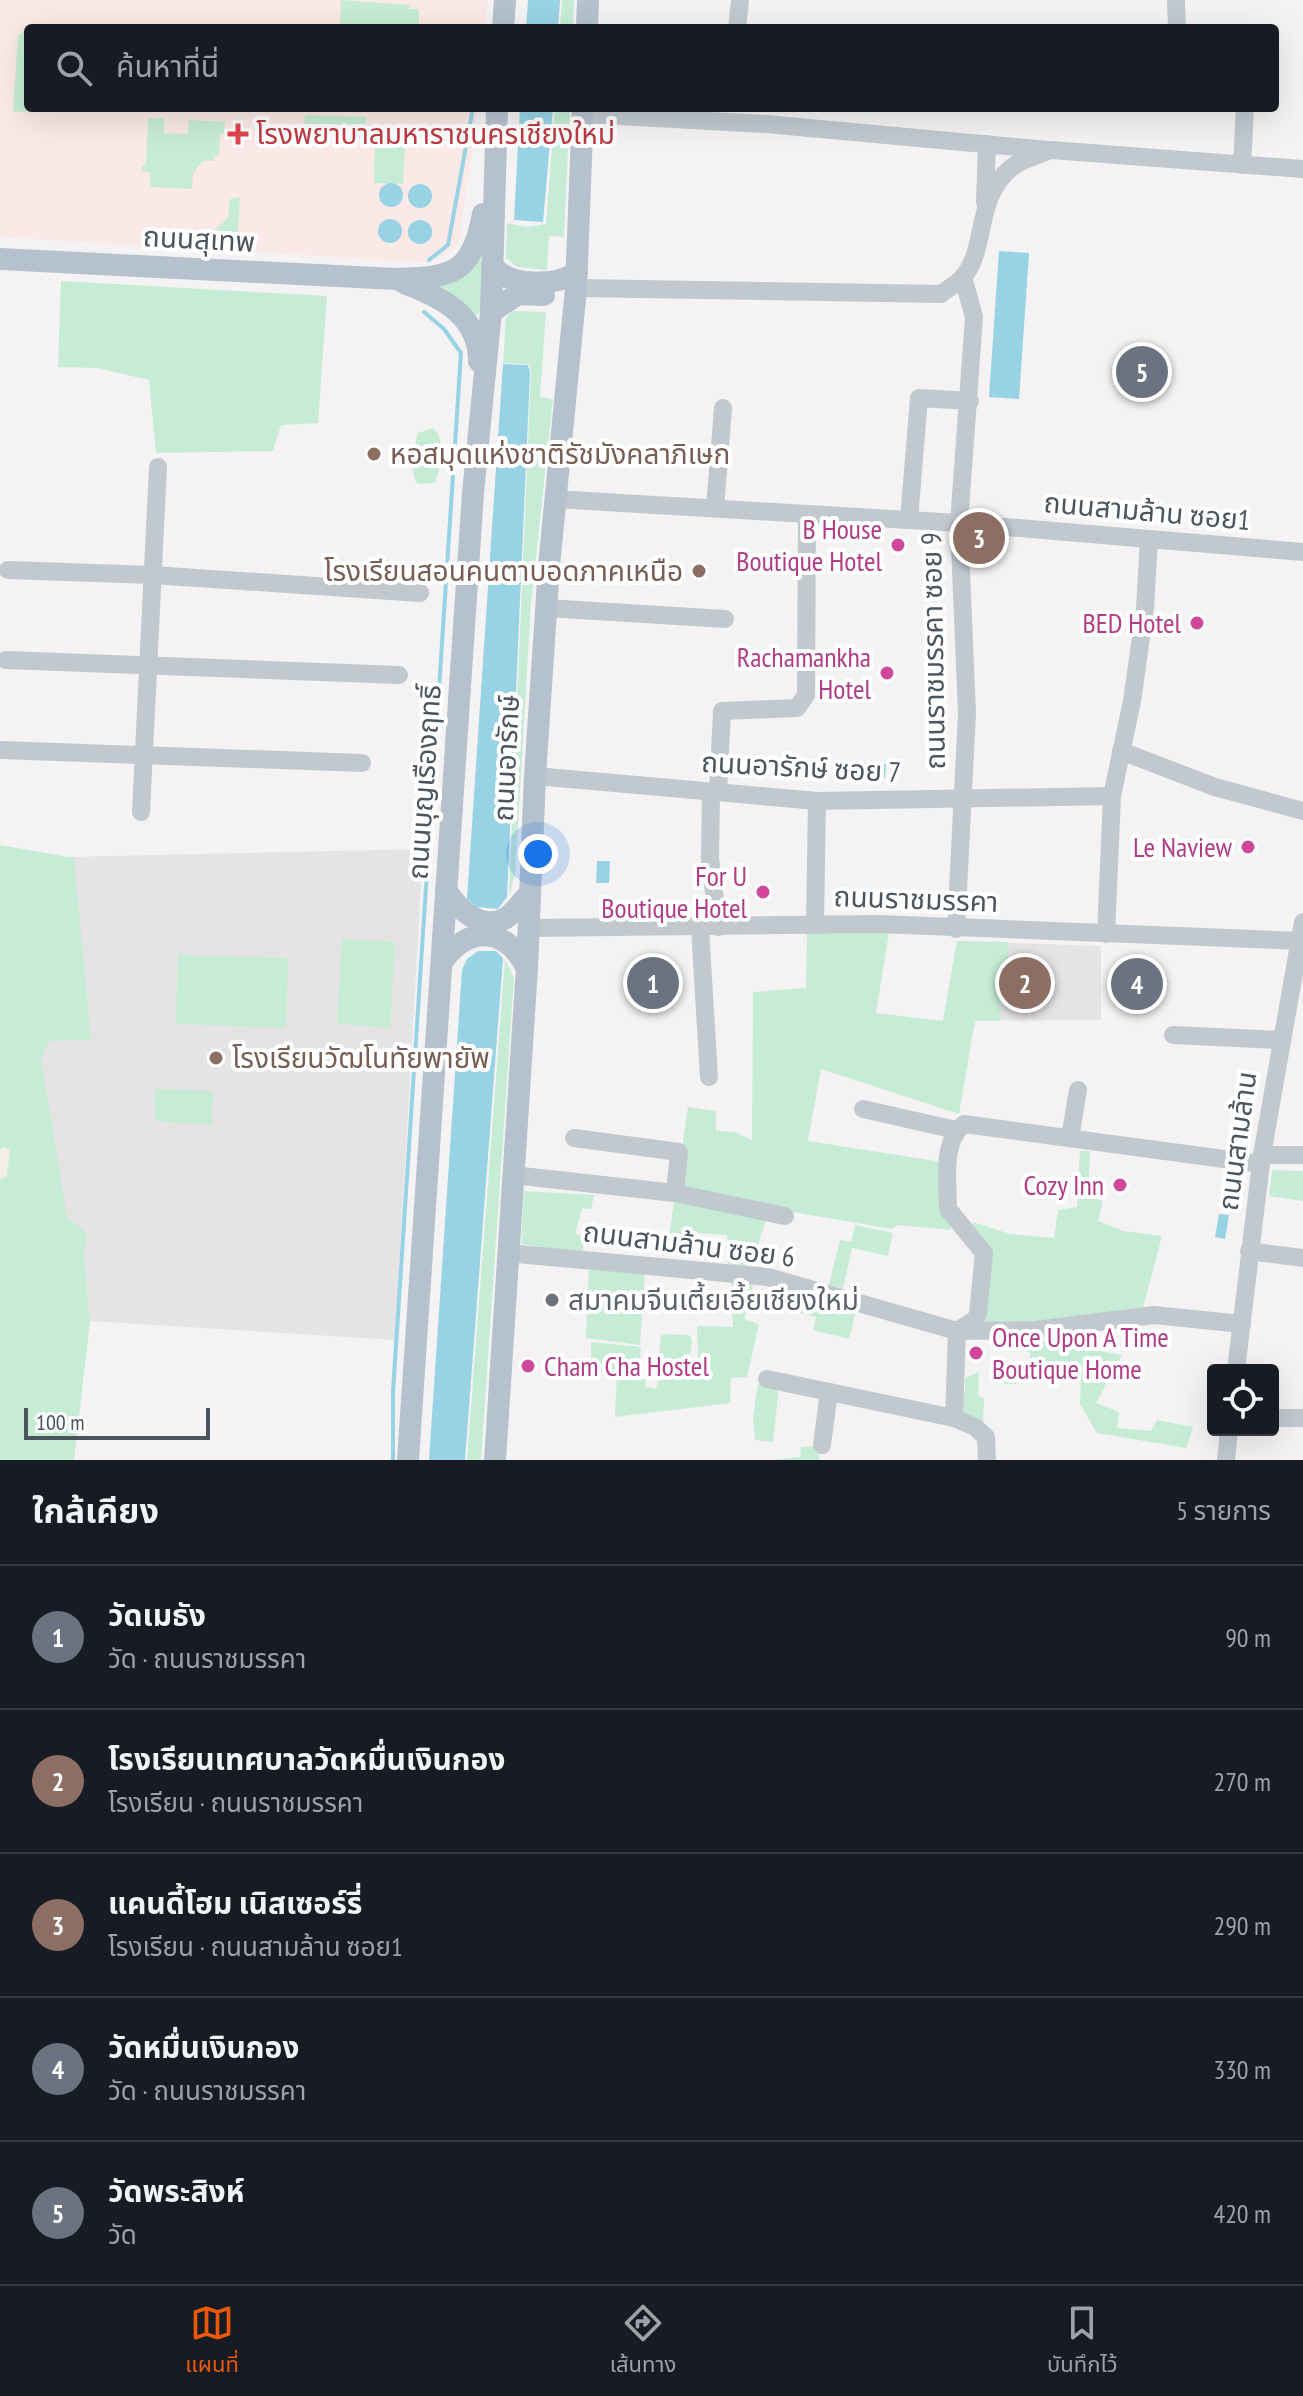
<!DOCTYPE html>
<html lang="th">
<head>
<meta charset="utf-8">
<style>
	:root { --surface:#171b24; --page:#20242c; --text:#f1f3f6; --muted:#9ea1a6; --line:#363941; --accent:#ea580c }
	body { margin:0; font-family:"PT Sans Narrow","Noto Sans Thai",sans-serif; background:var(--page); color:var(--text) }
	.controls { position:absolute; right:24px; bottom:24px; display:grid; overflow:hidden; border-radius:8px; box-shadow:0 8px 32px #0002 }
	.controls button { width:72px; height:72px; display:grid; place-items:center; padding:0; border:0; border-bottom:2px solid var(--line); background:var(--surface); color:var(--text); font:40px sans-serif }
	.scale { position:absolute; left:24px; bottom:20px; width:186px; box-sizing:border-box; padding-left:8px; border:4px solid #4b555e; border-top:0; font-size:22px; line-height:28px; white-space:nowrap; color:#4b555e; -webkit-text-stroke:6px #fff; paint-order:stroke }
	.you { position:absolute; left:538px; top:854px; width:28px; height:28px; margin:-20px; border:6px solid #fff; border-radius:50%; background:#1a73e8; box-shadow:0 0 0 12px #1a73e833 }
	.badge { display:grid; place-items:center; width:52px; height:52px; border-radius:50%; background:var(--accent); color:#fff; font-size:26px; font-weight:700 }
	.pin { position:absolute; translate:-50% -50%; border:4px solid #fff; box-shadow:0 2px 8px #0006 }
	.list { margin:0; padding:0; list-style:none }
	h2 { display:flex; justify-content:space-between; align-items:center; height:104px; margin:0; padding:0 32px; font-size:34px }
	h2 small { font-size:26px; font-weight:400; color:var(--muted) }
	.list li { display:grid; grid-template-columns:52px 1fr auto; gap:24px; align-items:center; box-sizing:border-box; height:144px; padding:0 32px; border-top:2px solid var(--line) }
	.list b { display:block; font-size:30px; white-space:nowrap }
	.list p { margin:0; font-size:26px; white-space:nowrap; color:var(--muted) }
	.list em { font-size:26px; font-style:normal; color:var(--muted) }
	.icon { flex:none; width:44px; height:44px; fill:none; stroke:currentColor; stroke-width:2; stroke-linecap:round; stroke-linejoin:round }
	.map { position:relative; flex:none; width:1303px; height:1460px; overflow:hidden }
	.search { position:absolute; background:var(--surface); box-shadow:0 8px 32px #0002; left:24px; right:24px; top:24px; height:88px; display:flex; align-items:center; gap:20px; box-sizing:border-box; padding:0 28px; border-radius:8px; color:var(--muted); font-size:30px }
	.sheet { height:824px; background:var(--surface) }
	nav { display:flex; justify-content:space-around; align-items:center; box-sizing:border-box; height:112px; border-top:2px solid var(--line); background:var(--surface); font-size:22px; color:var(--muted) }
	nav a { display:grid; justify-items:center; gap:4px }
	nav .on { color:var(--accent) }
	.map>svg:first-child { display:block }
	.education { fill:#e5e3e3 }
	.medical { fill:#fae9e6 }
	.green { fill:#c6ecd6 }
	.sand { fill:#f3efe5 }
	.water { fill:#97d3e5 }
	.lines { fill:none; stroke-linecap:round; stroke-linejoin:round }
	.stream { stroke:#97d3e5; stroke-width:4 }
	.minor { stroke:#c1c9cf; stroke-width:18 }
	.major { stroke:#b5c1cd; stroke-width:22 }
	.health-dot { fill:#e0444e; stroke:#fff; stroke-width:3 }
	.education-dot { fill:#8d6e63; stroke:#fff; stroke-width:3 }
	.hotel-dot { fill:#d1479c; stroke:#fff; stroke-width:3 }
	.worship-dot { fill:#6b7280; stroke:#fff; stroke-width:3 }
	.labels { text-anchor:middle; stroke-width:8; stroke-linejoin:round; paint-order:stroke }
	.health-label { font-size:28px; fill:#be3a42; stroke:#fff; text-anchor:start }
	.street-label { font-size:28px; fill:#4b555e; stroke:#fff }
	.education-label { font-size:28px; fill:#785e54; stroke:#fff; text-anchor:start }
	.hotel-label { font-size:28px; fill:#b23c85; stroke:#fff; text-anchor:end }
	.worship-label { font-size:28px; fill:#5b616d; stroke:#fff; text-anchor:start }
</style>
</head>
<body>
<div class="map">
<svg width="1303" height="1460" viewBox="0 0 1303 1460">
	<rect width="100%" height="100%" fill="#f4f2f2"/>
	<g class="education">
		<polygon points="423,849 395,1340 90,1321 84,1251 40,1242 0,1006 0,850 66,857"/>
		<polygon points="957,941 1101,946 1101,1020 943,1021"/>
	</g>
	<polygon class="medical" points="0,0 488,0 485,28 28,28 28,108 478,108 459,242 440,258 423,262 0,237"/>
	<g class="green">
		<polygon points="341,0 410,5 410,9 419,9 419,24 340,28"/>
		<polygon points="562,0 574,0 573,28 560,28"/>
		<polygon points="24,31 28,32 28,108 35,108 35,113 13,111 18,36"/>
		<polygon points="555,108 570,108 564,237 549,236 547,270 517,267 506,258 507,223 527,227 546,224"/>
		<polygon points="305,115 366,117 366,138 304,136"/>
		<polygon points="148,118 164,119 164,133 188,134 189,120 225,122 224,133 220,134 219,156 214,156 214,161 203,161 193,173 192,189 150,187 150,172 141,171 142,166 146,165"/>
		<polygon points="375,131 406,132 403,184 374,183"/>
		<polygon points="240,197 237,250 213,249 215,230 228,218 230,199"/>
		<polygon points="481,249 481,312 475,315 433,284"/>
		<polygon points="61,281 327,296 318,423 281,425 273,451 156,453 149,380 97,368 58,367"/>
		<polygon points="512,311 546,312 540,397 553,399 531,604 515,875 509,895 531,371 529,364 503,363 506,319"/>
		<path d="M433,428C447,440 440,468 435,483L418,484C408,470 413,449 418,433Z"/>
		<polygon points="0,845 74,858 91,1040 49,1041 41,1059 67,1217 87,1233 84,1254 90,1321 74,1460 0,1460"/>
		<polygon points="807,932 889,932 876,1013 943,1021 957,941 1008,942 1008,974 1001,974 1000,1021 975,1021 959,1114 821,1069 808,1141 942,1162 951,1230 897,1225 892,1229 770,1208 749,1271 728,1267 727,1235 695,1233 695,1240 669,1237 688,1107 716,1111 716,1131 735,1132 752,1140 753,992 806,988"/>
		<polygon points="342,939 395,942 390,1028 337,1024"/>
		<polygon points="178,955 288,958 286,1028 176,1024"/>
		<polygon points="505,959 514,978 481,1460 467,1460"/>
		<polygon points="155,1089 213,1091 212,1125 155,1121"/>
		<path d="M1080,1151H1090L1088,1196L1103,1201L1098,1221L1123,1231L1162,1236L1143,1308C1090,1316 1033,1330 979,1322L987,1266L971,1231L973,1222L1010,1234L1054,1238L1058,1210L1077,1207Z"/>
		<polygon points="1272,1170 1303,1171 1303,1201 1269,1196"/>
		<polygon points="524,1191 594,1195 591,1209 582,1208 575,1234 585,1237 582,1254 521,1244"/>
		<polygon points="855,1225 893,1233 888,1256 852,1248 843,1288 829,1285 840,1240 851,1242"/>
		<polygon points="589,1268 645,1273 640,1345 586,1338"/>
		<polygon points="731,1282 753,1285 744,1319 759,1324 747,1377 731,1378 730,1403 615,1417 617,1374 591,1371 591,1342 641,1347 639,1377 646,1380 645,1387 656,1389 658,1381 689,1373 698,1357 697,1326 733,1327"/>
		<polygon points="789,1295 856,1311 849,1339 813,1330 816,1317 785,1309"/>
		<polygon points="1071,1327 1086,1348 1122,1355 1096,1403 1119,1412 1117,1428 1151,1431 1157,1420 1193,1427 1186,1448 1097,1433 1080,1404 1081,1373 1056,1372 1038,1380 1032,1376 1017,1376 1016,1384 1005,1384 995,1370 990,1369 989,1366 1013,1363 1014,1371 1029,1371 1030,1352 1013,1349 1014,1332"/>
		<path d="M661,1334L689,1335L692,1339C691,1355 690,1363 675,1371L658,1364Z"/>
		<polygon points="979,1372 978,1396 984,1398 983,1426 958,1416 958,1391 965,1391 965,1378"/>
		<polygon points="758,1384 779,1388 773,1442 755,1440 753,1417"/>
		<polygon points="819,1446 819,1460 773,1460 800,1457 801,1447"/>
	</g>
	<polygon class="sand" points="5,1147 10,1150 7,1176 0,1180 0,1149"/>
	<g class="water">
		<polygon points="528,0 560,0 558,28 526,28"/>
		<polygon points="520,108 553,108 543,222 514,220"/>
		<circle cx="391" cy="195" r="12"/>
		<circle cx="420" cy="196" r="12"/>
		<circle cx="390" cy="231" r="12"/>
		<circle cx="420" cy="232" r="12"/>
		<polygon points="999,251 1029,253 1019,399 989,397"/>
		<polygon points="503,364 528,365 530,372 507,897 498,909 477,907 467,899"/>
		<polygon points="850,763 886,764 885,778 849,777"/>
		<polygon points="597,861 610,861 609,883 596,883"/>
		<polygon points="478,951 496,951 503,958 465,1460 429,1460 462,970 467,959"/>
		<polygon points="1219,1214 1229,1215 1225,1239 1215,1237"/>
	</g>
	<g class="lines">
		<g class="stream">
			<polyline points="429,260 448,245 473,108"/>
			<polyline points="393,1460 393,1391 461,353 444,329 424,312"/>
		</g>
		<g class="minor">
			<polyline points="1176,0 1177,28"/>
			<polyline points="737,28 740,0"/>
			<polyline points="583,114 766,124 1048,150"/>
			<polyline points="1242,165 1245,108"/>
			<polyline points="985,202 987,144"/>
			<path d="M576,288L941,294C947,289 955,285 961,279C988,253 973,199 1011,168C1021,159 1039,155 1051,150L1303,169"/>
			<polyline points="555,499 959,523 1303,552"/>
			<polyline points="715,508 723,408"/>
			<polyline points="909,520 919,398 970,401"/>
			<polyline points="8,570 153,575 420,593"/>
			<polyline points="546,608 725,619"/>
			<polyline points="6,660 399,675"/>
			<polyline points="1,750 362,763"/>
			<polyline points="1121,751 1215,787 1303,811"/>
			<polyline points="535,776 817,801 1112,796"/>
			<polyline points="711,792 710,858 718,927"/>
			<polyline points="718,792 722,711 797,708 806,695 807,514"/>
			<polyline points="141,812 158,467"/>
			<polyline points="815,923 817,801"/>
			<polyline points="528,928 878,924 1303,941"/>
			<polyline points="700,928 709,1077"/>
			<polyline points="956,929 967,713 959,523 974,317 963,277"/>
			<polyline points="1106,934 1112,796 1132,701 1145,609 1149,539"/>
			<polyline points="1173,1035 1280,1040"/>
			<polyline points="863,1109 956,1130"/>
			<polyline points="574,1138 679,1152 675,1193"/>
			<polyline points="1070,1138 1078,1090"/>
			<polyline points="1262,1155 1303,1155"/>
			<polyline points="513,1175 675,1193 785,1216"/>
			<polyline points="1249,1251 1303,1258"/>
			<polyline points="507,1253 768,1277 957,1331 1035,1330 1154,1315 1242,1324"/>
			<path d="M957,1331L975,1320L978,1314L984,1253L948,1209C948,1183 941,1142 964,1124L1261,1164"/>
			<polyline points="1236,1370 1262,1155 1303,922"/>
			<polyline points="767,1379 954,1418 975,1427 986,1437 987,1460"/>
			<polyline points="954,1418 957,1331"/>
			<polyline points="1273,1418 1303,1418"/>
			<polyline points="822,1445 829,1392"/>
			<polyline points="1226,1460 1229,1430"/>
		</g>
		<g class="major">
			<polyline points="503,28 505,0"/>
			<polyline points="587,28 588,0"/>
			<path d="M0,259L396,279C453,277 471,275 483,214"/>
			<path d="M492,266C510,287 555,287 577,272"/>
			<path d="M404,283C441,297 479,315 479,361"/>
			<polyline points="491,312 518,294 544,295"/>
			<path d="M446,890C458,909 481,932 506,918C514,913 522,901 529,894"/>
			<path d="M442,962C469,925 505,926 527,968"/>
			<polyline points="408,1460 473,493 491,312 497,108"/>
			<polyline points="495,1460 527,968 535,776 549,566 576,288 583,108"/>
		</g>
	</g>
	<path class="health-dot" d="M234 122h8v8h8v8h-8v8h-8v-8h-8v-8h8z"/>
	<g class="education-dot">
		<circle cx="374" cy="454" r="8"/>
		<circle cx="699" cy="571" r="8"/>
		<circle cx="216" cy="1058" r="8"/>
	</g>
	<g class="hotel-dot">
		<circle cx="898" cy="545" r="8"/>
		<circle cx="1197" cy="623" r="8"/>
		<circle cx="887" cy="673" r="8"/>
		<circle cx="1248" cy="847" r="8"/>
		<circle cx="763" cy="892" r="8"/>
		<circle cx="1120" cy="1185" r="8"/>
		<circle cx="976" cy="1353" r="8"/>
		<circle cx="528" cy="1366" r="8"/>
	</g>
	<circle class="worship-dot" cx="552" cy="1300" r="8"/>
	<g class="labels">
		<g class="health-label">
			<text x="256" y="144">โรงพยาบาลมหาราชนครเชียงใหม่</text>
		</g>
		<g class="street-label">
			<text transform="translate(199 239) rotate(3)" y="10">ถนนสุเทพ</text>
			<text transform="translate(1147 511) rotate(5)" y="10">ถนนสามล้าน ซอย1</text>
			<text transform="translate(933 651) rotate(-91)" y="10">ถนนราชมรรคา ซอย 9</text>
			<text transform="translate(506 758) rotate(-87)" y="10">ถนนอารักษ์</text>
			<text transform="translate(801 767) rotate(3)" y="10">ถนนอารักษ์ ซอย 7</text>
			<text transform="translate(424 782) rotate(-86)" y="10">ถนนบุญเรืองฤทธิ์</text>
			<text transform="translate(916 899) rotate(2)" y="10">ถนนราชมรรคา</text>
			<text transform="translate(1237 1141) rotate(-82)" y="10">ถนนสามล้าน</text>
			<text transform="translate(689 1244) rotate(7)" y="10">ถนนสามล้าน ซอย 6</text>
		</g>
		<g class="education-label">
			<text x="390" y="464">หอสมุดแห่งชาติรัชมังคลาภิเษก</text>
			<text x="683" y="581" text-anchor="end">โรงเรียนสอนคนตาบอดภาคเหนือ</text>
			<text x="232" y="1068">โรงเรียนวัฒโนทัยพายัพ</text>
		</g>
		<g class="hotel-label">
			<text x="882" y="539">B House<tspan x="882" dy="32">Boutique Hotel</tspan></text>
			<text x="1181" y="633">BED Hotel</text>
			<text x="871" y="667">Rachamankha<tspan x="871" dy="32">Hotel</tspan></text>
			<text x="1232" y="857">Le Naview</text>
			<text x="747" y="886">For U<tspan x="747" dy="32">Boutique Hotel</tspan></text>
			<text x="1104" y="1195">Cozy Inn</text>
			<text x="992" y="1347" text-anchor="start">Once Upon A Time<tspan x="992" dy="32">Boutique Home</tspan></text>
			<text x="544" y="1376" text-anchor="start">Cham Cha Hostel</text>
		</g>
		<g class="worship-label">
			<text x="568" y="1310">สมาคมจีนเตี้ยเอี้ยเชียงใหม่</text>
		</g>
	</g>
</svg>
<div class="controls">
<button><svg class="icon" aria-label="locate" viewBox="0 0 24 24"><circle cx="12" cy="12" r="6"/><path d="M12 2v4M12 18v4M2 12h4M18 12h4"/></svg></button>
</div>
<div class="scale">100 m</div>
<div class="you"></div>
<div class="pin badge" style="left:653px;top:983px;background:#6b7280">1</div>
<div class="pin badge" style="left:1025px;top:983px;background:#8d6e63">2</div>
<div class="pin badge" style="left:979px;top:538px;background:#8d6e63">3</div>
<div class="pin badge" style="left:1137px;top:984px;background:#6b7280">4</div>
<div class="pin badge" style="left:1142px;top:372px;background:#6b7280">5</div>
<div class="search"><svg class="icon" aria-label="search" viewBox="0 0 24 24"><circle cx="10" cy="10" r="6"/><path d="M15 15l6 6"/></svg>ค้นหาที่นี่</div>
</div>
<section class="sheet">
<h2>ใกล้เคียง<small>5 รายการ</small></h2>
<ul class="list">
<li><span class="badge" style="background:#6b7280">1</span><div><b>วัดเมธัง</b><p>วัด · ถนนราชมรรคา</p></div><em>90 m</em></li>
<li><span class="badge" style="background:#8d6e63">2</span><div><b>โรงเรียนเทศบาลวัดหมื่นเงินกอง</b><p>โรงเรียน · ถนนราชมรรคา</p></div><em>270 m</em></li>
<li><span class="badge" style="background:#8d6e63">3</span><div><b>แคนดี้โฮม เนิสเซอร์รี่</b><p>โรงเรียน · ถนนสามล้าน ซอย1</p></div><em>290 m</em></li>
<li><span class="badge" style="background:#6b7280">4</span><div><b>วัดหมื่นเงินกอง</b><p>วัด · ถนนราชมรรคา</p></div><em>330 m</em></li>
<li><span class="badge" style="background:#6b7280">5</span><div><b>วัดพระสิงห์</b><p>วัด</p></div><em>420 m</em></li>
</ul>
</section>
<nav>
<a class="on"><svg class="icon" aria-label="map" viewBox="0 0 24 24"><path d="M3 6l6-2 6 2 6-2v14l-6 2-6-2-6 2zM9 4v14M15 6v14"/></svg>แผนที่</a>
<a><svg class="icon" aria-label="directions" viewBox="0 0 24 24"><path d="M12 3l9 9-9 9-9-9zM9 14v-3h6M13 9l2 2-2 2"/></svg>เส้นทาง</a>
<a><svg class="icon" aria-label="saved" viewBox="0 0 24 24"><path d="M7 4h10v16l-5-4-5 4z"/></svg>บันทึกไว้</a>
</nav>
</body>
</html>
